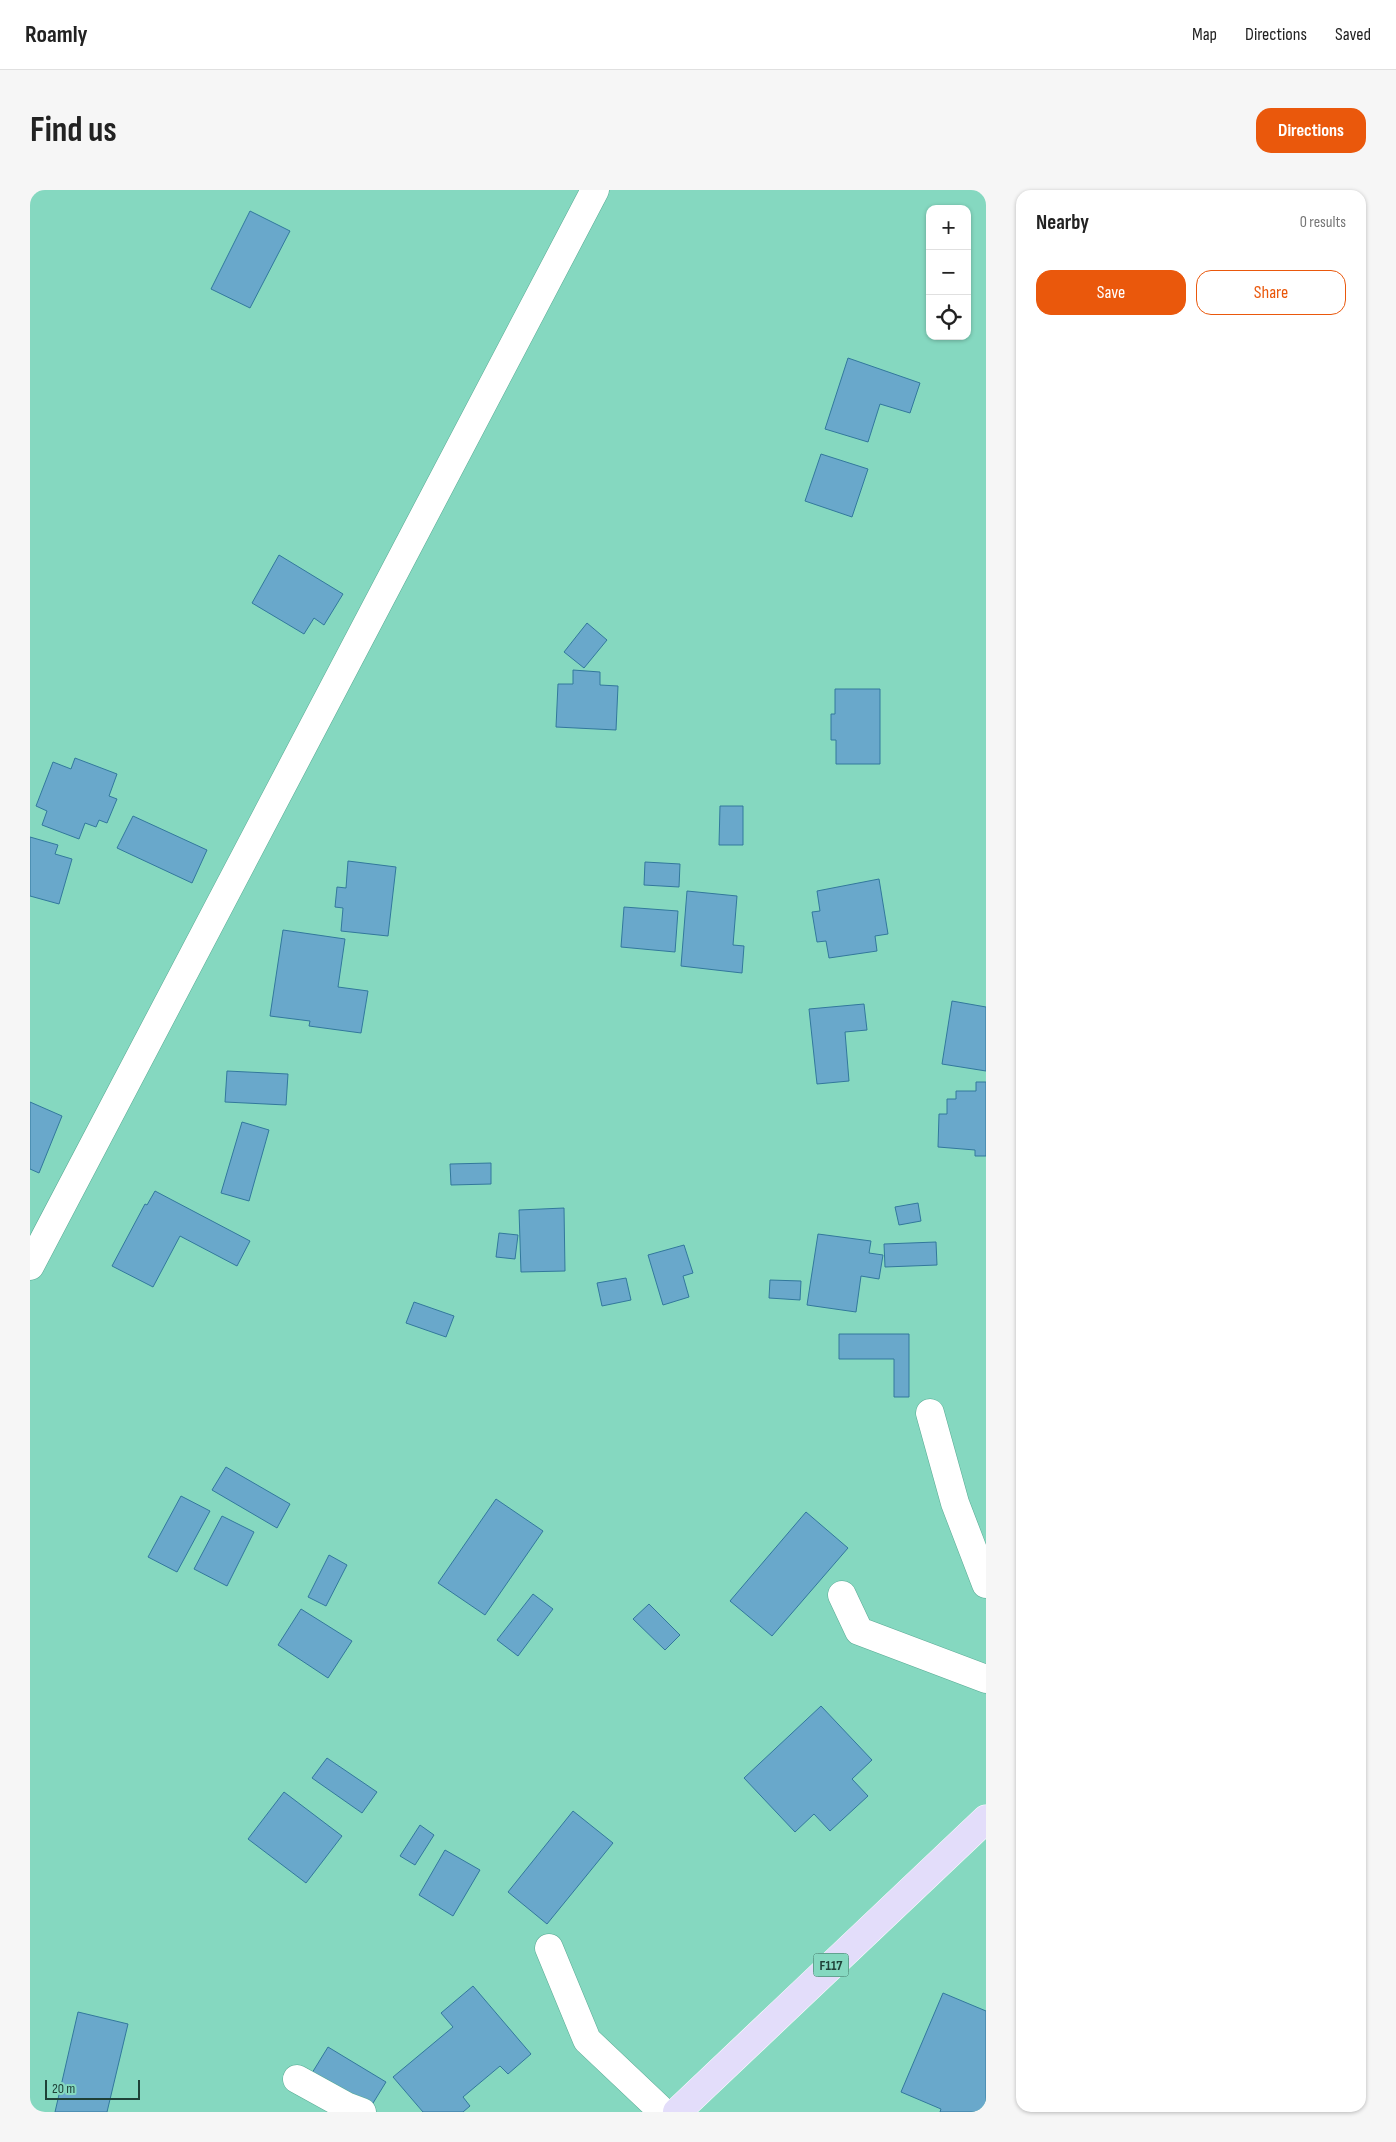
<!DOCTYPE html>
<html lang="en">
<head>
<meta charset="utf-8">
<style>
	:root { --surface:#fff; --page:#f6f6f6; --text:#222; --muted:#767676; --line:#e0e0e0; --accent:#ea580c }
	body { margin:0; font-family:"Sofia Sans Condensed",sans-serif; background:var(--page); color:var(--text) }
	.controls { position:absolute; right:15px; top:15px; display:grid; overflow:hidden; border-radius:10px; box-shadow:0 1px 4px #0004 }
	.controls button { width:45px; height:45px; display:grid; place-items:center; padding:0; border:0; border-bottom:1px solid var(--line); background:var(--surface); color:var(--text); font:25px sans-serif }
	.scale { position:absolute; left:15px; bottom:12px; width:95px; box-sizing:border-box; padding-left:5px; border:2px solid #1f4138; border-top:0; font-size:14px; line-height:18px; white-space:nowrap; color:#1f4138; -webkit-text-stroke:4px #85d8c0; paint-order:stroke }
	.list { margin:0; padding:0; list-style:none }
	h2 { display:flex; justify-content:space-between; align-items:center; height:65px; margin:0; padding:0 20px; font-size:21px }
	h2 small { font-size:16px; font-weight:400; color:var(--muted) }
	.actions { display:flex; gap:10px; padding:15px 20px }
	.actions a { flex:1; padding:11px 0; border:1px solid var(--accent); border-radius:15px; text-align:center; font-size:18px; color:var(--accent) }
	.actions .main { background:var(--accent); color:#fff }
	.icon { flex:none; width:28px; height:28px; fill:none; stroke:currentColor; stroke-width:2; stroke-linecap:round; stroke-linejoin:round }
	.map { position:relative; flex:none; width:956px; height:1922px; overflow:hidden; border-radius:15px }
	header { display:flex; align-items:center; gap:30px; box-sizing:border-box; height:70px; padding:0 25px; background:var(--surface); border-bottom:1px solid var(--line) }
	header strong { font-size:24px }
	nav { display:flex; gap:28px; margin-inline-start:auto; font-size:18px }
	.intro { display:flex; align-items:center; justify-content:space-between; box-sizing:border-box; height:120px; padding:0 30px }
	h1 { margin:0; font-size:35px }
	.button { padding:12px 22px; border-radius:15px; background:var(--accent); color:#fff; font-size:18px; font-weight:700 }
	main { display:flex; gap:30px; padding:0 30px }
	aside { flex:1; background:var(--surface); border-radius:15px; box-shadow:0 1px 4px #0004 }
	.map>svg:first-child { display:block }
	.building { fill:#69a8cb; stroke:#32789c }
	.lines { fill:none; stroke-linecap:round; stroke-linejoin:round }
	.minor-casing { stroke:#57aa93; stroke-width:29 }
	.primary-casing { stroke:#fff; stroke-width:29 }
	.minor { stroke:#fff; stroke-width:28 }
	.primary { stroke:#e3ddfa; stroke-width:28 }
	.labels { text-anchor:middle; stroke-width:4; stroke-linejoin:round; paint-order:stroke }
	.shield { fill:#85d8c0; stroke:#3e6e61; stroke-width:1 }
	.shield-label { font-size:14px; font-weight:bold; fill:#1f4138 }
</style>
</head>
<body>
<header>
<strong>Roamly</strong>
<nav><a>Map</a><a>Directions</a><a>Saved</a></nav>
</header>
<div class="intro"><h1>Find us</h1><a class="button">Directions</a></div>
<main>
<div class="map">
<svg width="956" height="1922" viewBox="0 0 956 1922">
	<rect width="100%" height="100%" fill="#85d8c0"/>
	<g class="building">
		<polygon points="220,21 260,41 220,118 181,99"/>
		<polygon points="818,168 890,193 880,223 850,214 838,252 795,239"/>
		<polygon points="791,264 838,279 822,327 775,311"/>
		<polygon points="249,365 313,404 294,435 284,428 274,444 222,413"/>
		<polygon points="557,433 577,450 554,478 534,462"/>
		<polygon points="543,480 570,482 570,495 588,496 586,540 526,537 528,494 543,494"/>
		<polygon points="805,499 850,499 850,574 806,574 806,550 801,550 801,524 805,524"/>
		<polygon points="45,568 87,584 79,606 87,609 77,633 69,630 66,637 55,633 49,649 12,635 17,621 6,616 23,572 41,579"/>
		<polygon points="690,616 713,616 713,655 689,655"/>
		<polygon points="103,626 177,660 162,693 87,658"/>
		<polygon points="0,647 28,655 25,664 42,669 29,714 0,706"/>
		<polygon points="318,671 366,677 358,746 311,741 313,718 305,717 307,697 316,698"/>
		<polygon points="615,672 650,674 649,697 614,695"/>
		<polygon points="849,689 858,744 845,746 847,761 799,768 796,751 787,752 782,722 790,721 787,701"/>
		<polygon points="657,701 707,706 703,755 714,756 712,783 651,776"/>
		<polygon points="594,717 648,721 645,762 591,757"/>
		<polygon points="253,740 315,749 308,797 338,801 331,843 279,836 280,831 240,826"/>
		<polygon points="922,811 956,817 956,881 912,874"/>
		<polygon points="834,814 837,840 815,842 819,891 787,894 779,819"/>
		<polygon points="197,881 258,884 256,915 195,912"/>
		<polygon points="946,892 956,892 956,966 945,966 945,960 908,957 909,924 917,924 917,909 926,909 926,901 946,901"/>
		<polygon points="0,912 32,926 9,983 0,979"/>
		<polygon points="212,932 239,940 219,1011 191,1003"/>
		<polygon points="461,973 461,994 421,995 420,974"/>
		<polygon points="125,1001 220,1051 207,1076 150,1046 123,1097 82,1076 115,1014 117,1015"/>
		<polygon points="888,1013 891,1031 869,1035 865,1017"/>
		<polygon points="534,1018 535,1081 491,1082 489,1020"/>
		<polygon points="469,1043 488,1045 485,1069 466,1067"/>
		<polygon points="788,1044 841,1051 839,1063 853,1065 849,1089 831,1086 826,1122 777,1115"/>
		<polygon points="906,1052 907,1075 855,1077 854,1054"/>
		<polygon points="654,1055 663,1083 653,1086 659,1107 633,1115 618,1065"/>
		<polygon points="596,1088 601,1110 572,1116 567,1093"/>
		<polygon points="740,1090 771,1091 770,1110 739,1108"/>
		<polygon points="384,1112 424,1126 416,1147 376,1133"/>
		<polygon points="809,1144 879,1144 879,1207 864,1207 864,1169 809,1169"/>
		<polygon points="196,1277 260,1314 247,1338 182,1300"/>
		<polygon points="151,1306 180,1321 147,1382 118,1367"/>
		<polygon points="466,1309 513,1341 455,1425 408,1393"/>
		<polygon points="776,1322 818,1358 742,1446 700,1411"/>
		<polygon points="192,1326 224,1342 197,1396 164,1379"/>
		<polygon points="299,1365 317,1375 296,1416 278,1407"/>
		<polygon points="503,1404 523,1419 488,1466 467,1450"/>
		<polygon points="619,1414 650,1445 635,1460 603,1429"/>
		<polygon points="271,1419 322,1451 298,1488 248,1455"/>
		<polygon points="791,1516 842,1570 822,1589 838,1606 800,1641 784,1624 765,1642 714,1588"/>
		<polygon points="297,1568 347,1602 332,1623 282,1588"/>
		<polygon points="254,1602 312,1646 276,1693 218,1649"/>
		<polygon points="543,1621 583,1653 517,1734 478,1702"/>
		<polygon points="390,1635 404,1645 385,1675 370,1666"/>
		<polygon points="415,1660 450,1680 423,1726 389,1705"/>
		<polygon points="443,1796 501,1864 478,1884 470,1876 433,1907 440,1916 433,1922 393,1922 363,1887 423,1837 411,1823"/>
		<polygon points="913,1803 956,1821 956,1922 910,1922 911,1919 871,1902"/>
		<polygon points="48,1822 98,1834 77,1922 25,1922"/>
		<polygon points="298,1857 356,1892 340,1918 282,1883"/>
	</g>
	<g class="lines">
		<g class="minor-casing">
			<g id="minor">
				<polyline points="0,1076 565,0"/>
				<polyline points="900,1223 925,1313 956,1394"/>
				<polyline points="812,1405 829,1441 956,1489"/>
				<polyline points="519,1758 557,1850 633,1922"/>
				<polyline points="267,1889 316,1916 332,1922"/>
			</g>
		</g>
		<g class="primary-casing">
			<polyline id="primary" points="647,1922 956,1629"/>
		</g>
		<use href="#minor" class="minor"/>
		<use href="#primary" class="primary"/>
	</g>
	<g class="labels">
		<rect class="shield" x="783.5" y="1763.5" width="35" height="23" rx="4"/>
		<g class="shield-label">
			<text x="801" y="1780">F117</text>
		</g>
	</g>
</svg>
<div class="controls">
<button>+</button>
<button>−</button>
<button><svg class="icon" aria-label="locate" viewBox="0 0 24 24"><circle cx="12" cy="12" r="6"/><path d="M12 2v4M12 18v4M2 12h4M18 12h4"/></svg></button>
</div>
<div class="scale">20 m</div>
</div>
<aside>
<h2>Nearby<small>0 results</small></h2>
<ul class="list">
</ul>
<div class="actions"><a class="main">Save</a><a>Share</a></div>
</aside>
</main>
</body>
</html>
